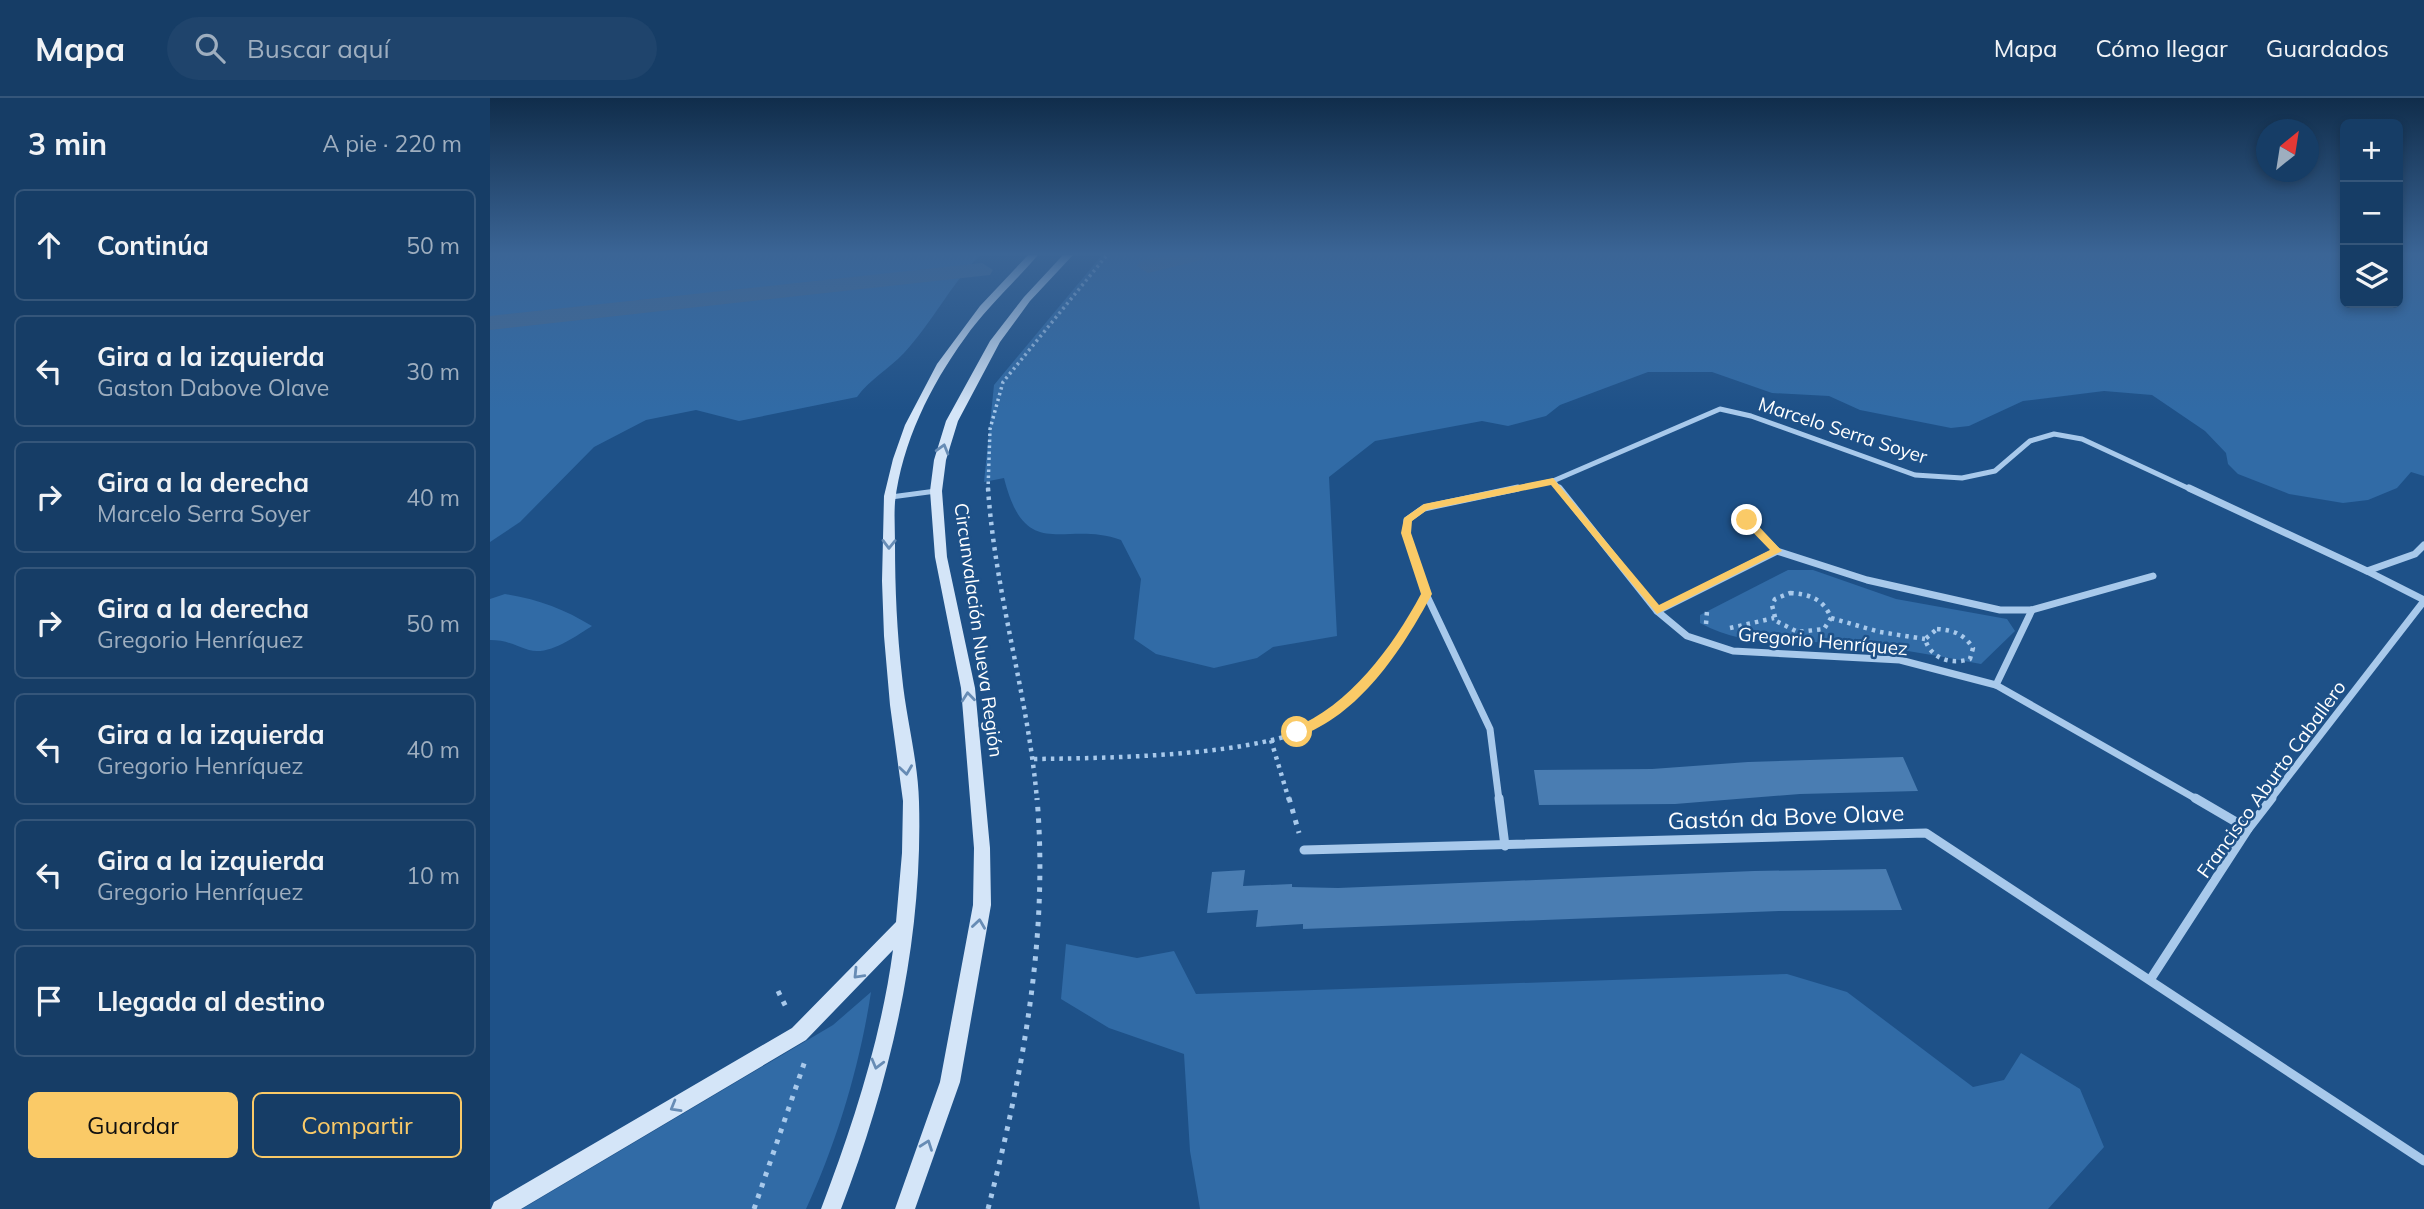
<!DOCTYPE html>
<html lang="es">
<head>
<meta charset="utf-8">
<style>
	:root { --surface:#163d66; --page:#1f446c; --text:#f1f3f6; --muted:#9eaebf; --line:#35567a; --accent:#faca67 }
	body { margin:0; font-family:Mulish,sans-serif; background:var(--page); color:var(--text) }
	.controls { position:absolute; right:21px; top:21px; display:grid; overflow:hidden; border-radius:10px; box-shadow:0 4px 10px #0003 }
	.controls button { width:63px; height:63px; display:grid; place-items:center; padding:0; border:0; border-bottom:2px solid var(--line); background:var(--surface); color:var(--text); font:35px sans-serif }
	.compass { position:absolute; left:1766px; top:21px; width:63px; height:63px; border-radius:50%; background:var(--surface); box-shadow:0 4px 10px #0003; rotate:30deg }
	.stop { position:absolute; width:21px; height:21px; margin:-16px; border:5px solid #faca67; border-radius:50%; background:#fff }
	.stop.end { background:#faca67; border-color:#fff; box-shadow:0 2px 7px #0008 }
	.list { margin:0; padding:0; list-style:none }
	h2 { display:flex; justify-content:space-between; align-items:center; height:91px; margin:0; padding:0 28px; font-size:30px }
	h2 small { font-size:23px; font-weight:400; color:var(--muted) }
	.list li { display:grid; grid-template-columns:46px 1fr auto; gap:21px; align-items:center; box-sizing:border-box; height:112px; margin:0 14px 14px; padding:0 14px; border:2px solid var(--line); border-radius:10px }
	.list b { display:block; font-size:26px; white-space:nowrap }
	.list p { margin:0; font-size:23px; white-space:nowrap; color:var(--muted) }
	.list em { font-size:23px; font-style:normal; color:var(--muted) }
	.actions { display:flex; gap:14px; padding:21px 28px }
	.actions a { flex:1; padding:16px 0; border:2px solid var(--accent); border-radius:10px; text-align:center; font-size:24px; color:var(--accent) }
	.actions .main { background:var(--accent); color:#111 }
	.icon { flex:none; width:38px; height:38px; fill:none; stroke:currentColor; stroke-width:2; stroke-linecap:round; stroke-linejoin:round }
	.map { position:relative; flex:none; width:1934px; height:1111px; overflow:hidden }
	header { display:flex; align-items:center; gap:42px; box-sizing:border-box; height:98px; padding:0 35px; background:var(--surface); border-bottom:2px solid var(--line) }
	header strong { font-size:33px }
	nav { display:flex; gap:38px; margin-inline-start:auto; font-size:24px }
	.search { width:490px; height:63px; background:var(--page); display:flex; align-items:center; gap:18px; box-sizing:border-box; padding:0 24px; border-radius:38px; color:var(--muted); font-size:26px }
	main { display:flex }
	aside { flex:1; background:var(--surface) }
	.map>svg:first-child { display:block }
	.green { fill:#316ba6 }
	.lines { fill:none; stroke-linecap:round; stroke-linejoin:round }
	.canal { fill:#446991; fill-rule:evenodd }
	.building { fill:#4a7db2 }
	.path-far2 { stroke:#a8c9eb; stroke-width:3.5; stroke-dasharray:2.5 3.5; stroke-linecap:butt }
	.path-far1 { stroke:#a8c9eb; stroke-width:4.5; stroke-dasharray:3.5 5; stroke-linecap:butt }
	.path { stroke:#a8c9eb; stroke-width:5; stroke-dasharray:4.5 7; stroke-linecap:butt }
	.lane { stroke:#a8c9eb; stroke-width:5 }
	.street-far2 { stroke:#a8c9eb; stroke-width:5 }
	.street-far1 { stroke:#a8c9eb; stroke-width:7 }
	.street { stroke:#a8c9eb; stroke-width:9 }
	.secondary { fill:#d4e5f8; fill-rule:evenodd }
	.oneway { stroke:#678cb5 }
	.route { fill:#faca67 }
	.labels { text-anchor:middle; stroke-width:5; stroke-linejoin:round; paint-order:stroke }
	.street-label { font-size:19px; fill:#fff; stroke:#1e5188 }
	.near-street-label { font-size:23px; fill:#fff; stroke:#1e5188 }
</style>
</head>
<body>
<header>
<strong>Mapa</strong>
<div class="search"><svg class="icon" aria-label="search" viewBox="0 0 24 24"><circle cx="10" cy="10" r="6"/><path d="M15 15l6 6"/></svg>Buscar aquí</div>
<nav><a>Mapa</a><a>Cómo llegar</a><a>Guardados</a></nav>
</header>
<main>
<aside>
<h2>3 min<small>A pie · 220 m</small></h2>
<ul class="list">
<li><svg class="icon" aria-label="ahead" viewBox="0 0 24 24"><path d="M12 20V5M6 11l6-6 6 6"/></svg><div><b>Continúa</b></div><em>50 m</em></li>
<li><svg class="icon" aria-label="left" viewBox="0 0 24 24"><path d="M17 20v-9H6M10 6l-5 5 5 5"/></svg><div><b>Gira a la izquierda</b><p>Gaston Dabove Olave</p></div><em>30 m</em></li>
<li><svg class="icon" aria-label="right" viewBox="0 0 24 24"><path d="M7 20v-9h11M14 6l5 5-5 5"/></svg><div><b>Gira a la derecha</b><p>Marcelo Serra Soyer</p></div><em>40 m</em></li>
<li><svg class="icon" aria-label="right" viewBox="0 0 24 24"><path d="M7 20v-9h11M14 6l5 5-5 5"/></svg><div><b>Gira a la derecha</b><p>Gregorio Henríquez</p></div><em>50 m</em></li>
<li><svg class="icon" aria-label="left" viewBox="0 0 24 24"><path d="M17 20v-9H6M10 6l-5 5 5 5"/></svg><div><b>Gira a la izquierda</b><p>Gregorio Henríquez</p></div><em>40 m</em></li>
<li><svg class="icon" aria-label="left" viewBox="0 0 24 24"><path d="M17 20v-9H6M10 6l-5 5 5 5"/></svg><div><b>Gira a la izquierda</b><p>Gregorio Henríquez</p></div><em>10 m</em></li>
<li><svg class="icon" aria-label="arrive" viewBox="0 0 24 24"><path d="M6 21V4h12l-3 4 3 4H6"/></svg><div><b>Llegada al destino</b></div></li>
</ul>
<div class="actions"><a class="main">Guardar</a><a>Compartir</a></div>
</aside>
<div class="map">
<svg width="1934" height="1111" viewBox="0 0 1934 1111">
	<rect width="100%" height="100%" fill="#1e5188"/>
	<g class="green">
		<path d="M0,157H490C461,186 442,225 414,255C399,271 380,281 367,299L249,323L206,312L156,322L104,349L30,424L0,444Z"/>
		<path d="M612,157H1855V205H1908V157H1934V378L1921,374L1907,390L1878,402L1853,405L1799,396L1748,376L1738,366L1736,355L1715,333L1662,297L1614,293L1533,303L1479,328L1461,330L1370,312L1339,298L1282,295L1222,274H1158L1070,307L1056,318L1018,328L992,323L885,343L839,379L847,538L783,549L767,560L724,570L666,556L644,541L651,481L631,442C574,421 536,467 514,380L494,384L504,287Z"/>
		<path d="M1298,472H1323L1406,501L1517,521L1525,533L1491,566C1443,557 1396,548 1347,545C1298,542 1255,550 1210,525V517Z"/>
		<path d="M15,496C48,501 74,511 102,528C86,538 59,558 39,552C24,547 16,542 0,542V501Z"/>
		<polygon points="576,846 647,860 684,853 706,896 1297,876 1357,894 1483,989 1514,982 1531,955 1590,991 1614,1049 1558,1111 710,1111 700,1053 694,956 619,930 571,901"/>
		<path d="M381,894C370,967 347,1044 316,1111H32L343,927Z"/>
	</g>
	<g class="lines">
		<g class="canal">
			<polygon points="678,157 714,157 711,162 658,175 647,168 650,163"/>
			<polygon points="492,165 503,172 500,177 0,232 0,218"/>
		</g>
	</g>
	<g class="building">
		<polygon points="1413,659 1428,693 1310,696 1185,706 1049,707 1044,672 1162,671 1258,664"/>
		<polygon points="1396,771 1412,812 1289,813 813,831 813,826 766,829 768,812 717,815 722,774 755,772 753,788 802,786 802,789 848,790 1264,773"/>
	</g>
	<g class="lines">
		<polyline class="path-far2" points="498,392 500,331 513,284 617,157"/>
		<g class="path-far1">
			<path d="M498,390C505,496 538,597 547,702"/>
			<path d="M1300,495C1319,496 1334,501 1341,520L1334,531L1308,534L1286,523L1282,507L1285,501Z"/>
			<polyline points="1341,520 1390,534 1435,541"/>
			<polyline points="1216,526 1217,513"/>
			<polyline points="1240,530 1284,520"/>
			<path d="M1447,531C1463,532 1474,536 1483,550L1480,561C1461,567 1441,561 1435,541Z"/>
			<polyline points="781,642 799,702"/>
			<path d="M544,661C615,660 775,659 833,623C874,598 903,556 926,515"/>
		</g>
		<g class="path">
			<polyline points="799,700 809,735"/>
			<polyline points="288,893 298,913"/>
			<polyline points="264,1111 316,960"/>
			<path d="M498,1111C532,978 559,839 547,700"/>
		</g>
		<polyline class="lane" points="401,399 446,393"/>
		<g class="street-far2">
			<polyline points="1063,383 1070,392"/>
			<polyline points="1019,392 1063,383 1230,311 1261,318 1425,377 1472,380 1505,373 1540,343 1564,336 1592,341 1702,392"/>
		</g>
		<g class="street-far1">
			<polyline points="1069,390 1167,513 1197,538 1243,553 1410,562 1506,587 1708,702"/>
			<polyline points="1699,390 1877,473 1925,456 1934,447"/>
			<polyline points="1257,422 1287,453 1377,482 1510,512 1542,512 1663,478"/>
			<polyline points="1877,473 1934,502"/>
			<polyline points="1167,513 1287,453"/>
			<polyline points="1506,587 1542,512"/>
			<polyline points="1009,702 1000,631 936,496 916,435 917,422 934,410 1028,390"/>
			<polyline points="1780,702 1934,503"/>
		</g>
		<g class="street">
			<polyline points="1009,700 1015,748"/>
			<polyline points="1705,700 1758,731"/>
			<polyline points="814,752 1436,735 1934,1063"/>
			<polyline points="1660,882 1758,731 1782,700"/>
		</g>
		<g class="secondary">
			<path d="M538,157H548C524,185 496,210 475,240C440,288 412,345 405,404C404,418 405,432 405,446C405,491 407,534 412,578C416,620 428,662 429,704C433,844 401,980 351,1111H331C363,1027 391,941 403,852L316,942L31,1111H1L4,1104L302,930L406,824L412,755L413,703L400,607L394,538L392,483L394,398L403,361L415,327L447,266L490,208Z"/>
			<polygon points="573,157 583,157 540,203 510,244 468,323 456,362 452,393 457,459 485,590 500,750 501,807 470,984 425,1111 405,1111 450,984 483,807 484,750 471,590 445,459 440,393 444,362 456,323 500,243 534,199"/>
		</g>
	</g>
	<defs><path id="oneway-chevron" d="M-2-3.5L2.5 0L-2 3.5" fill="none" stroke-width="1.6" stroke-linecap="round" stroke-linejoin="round" transform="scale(1.75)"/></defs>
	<g class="oneway">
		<use href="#oneway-chevron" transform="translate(453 351) rotate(-74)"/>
		<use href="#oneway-chevron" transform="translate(399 446) rotate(91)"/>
		<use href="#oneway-chevron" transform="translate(478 599) rotate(-96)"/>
		<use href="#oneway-chevron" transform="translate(416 672) rotate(82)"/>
		<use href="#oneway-chevron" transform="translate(489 826) rotate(-82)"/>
		<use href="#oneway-chevron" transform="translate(368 876) rotate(134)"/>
		<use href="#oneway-chevron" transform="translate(387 966) rotate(105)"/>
		<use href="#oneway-chevron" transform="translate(185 1009) rotate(150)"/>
		<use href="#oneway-chevron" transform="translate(437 1047) rotate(-70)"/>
	</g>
	<linearGradient id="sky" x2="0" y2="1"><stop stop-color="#102d4b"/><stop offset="0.5" stop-color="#3b6596"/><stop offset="1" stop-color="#3b6596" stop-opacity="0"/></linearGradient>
	<rect width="1934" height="312" fill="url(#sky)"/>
	<path class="route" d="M1063,380L1169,507L1280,452L1253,424V419H1260L1292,453L1167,516L1061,387L937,412L922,423L921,435L942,496C912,552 869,618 807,639L802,638V631C860,607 902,550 931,496L911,435L914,420L934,406Z"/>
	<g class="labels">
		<g class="street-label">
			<text transform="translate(1353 332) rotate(18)" y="7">Marcelo Serra Soyer</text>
			<text transform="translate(489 532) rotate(82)" y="7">Circunvalación Nueva Región</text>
			<text transform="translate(1333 543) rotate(5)" y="7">Gregorio Henríquez</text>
			<text transform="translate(1781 681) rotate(-54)" y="7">Francisco Aburto Caballero</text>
		</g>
		<g class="near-street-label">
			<text transform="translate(1296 719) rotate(-2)" y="8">Gastón da Bove Olave</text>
		</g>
	</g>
</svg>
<div class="controls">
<button>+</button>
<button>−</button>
<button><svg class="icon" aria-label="layers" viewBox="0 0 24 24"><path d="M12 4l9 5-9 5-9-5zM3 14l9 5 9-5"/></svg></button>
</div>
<svg class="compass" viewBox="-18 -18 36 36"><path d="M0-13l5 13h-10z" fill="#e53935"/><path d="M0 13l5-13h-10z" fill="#9eaebf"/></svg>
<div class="stop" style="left:807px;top:634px"></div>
<div class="stop end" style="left:1257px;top:422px"></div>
</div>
</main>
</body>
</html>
